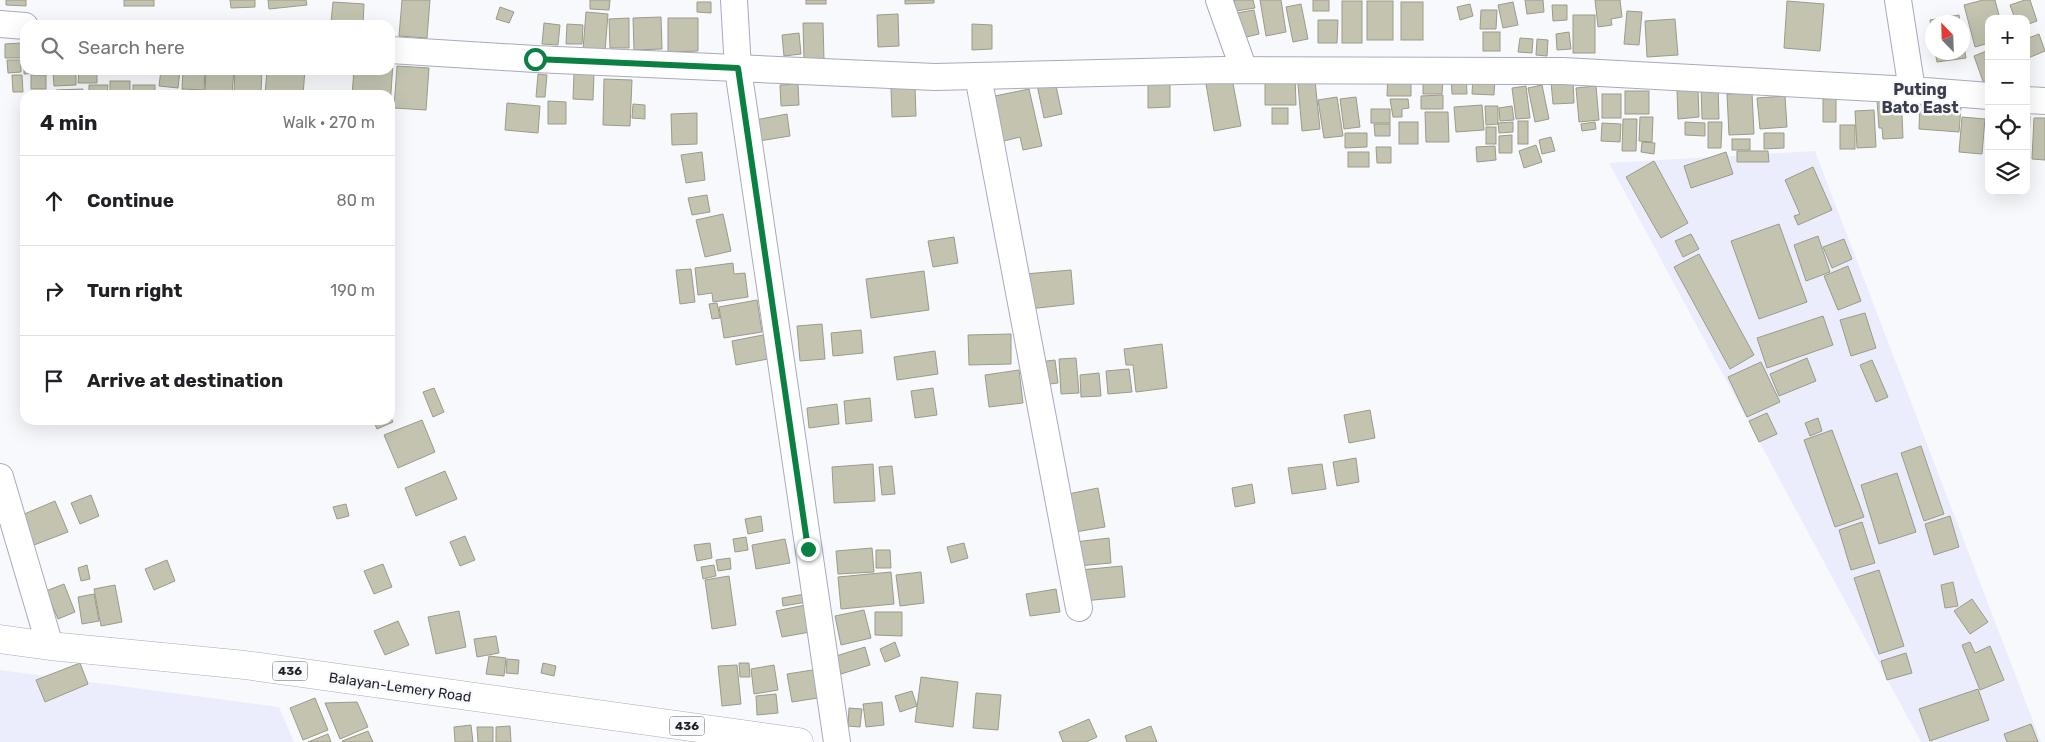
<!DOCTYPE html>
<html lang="en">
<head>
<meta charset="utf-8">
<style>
	:root { --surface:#fff; --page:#f2f2f2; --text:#202124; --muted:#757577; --line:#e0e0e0 }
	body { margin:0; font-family:Rubik,sans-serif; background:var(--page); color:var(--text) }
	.controls { position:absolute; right:15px; top:15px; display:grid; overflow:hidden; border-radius:10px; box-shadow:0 5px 20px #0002 }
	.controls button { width:45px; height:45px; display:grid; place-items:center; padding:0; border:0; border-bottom:1px solid var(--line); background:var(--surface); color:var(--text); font:25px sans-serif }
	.compass { position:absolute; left:1925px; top:15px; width:45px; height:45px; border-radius:50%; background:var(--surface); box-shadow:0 5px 20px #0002; rotate:337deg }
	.stop { position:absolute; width:15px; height:15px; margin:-11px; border:4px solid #0b8043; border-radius:50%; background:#fff }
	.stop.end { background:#0b8043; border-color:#fff; box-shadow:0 1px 5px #0008 }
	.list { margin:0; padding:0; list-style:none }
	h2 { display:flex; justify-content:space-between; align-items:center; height:65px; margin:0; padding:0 20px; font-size:21px }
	h2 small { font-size:16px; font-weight:400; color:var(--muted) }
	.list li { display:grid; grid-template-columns:32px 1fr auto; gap:15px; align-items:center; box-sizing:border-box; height:90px; padding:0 20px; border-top:1px solid var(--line) }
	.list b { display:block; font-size:19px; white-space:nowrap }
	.list em { font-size:16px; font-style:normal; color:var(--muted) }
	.icon { flex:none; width:28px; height:28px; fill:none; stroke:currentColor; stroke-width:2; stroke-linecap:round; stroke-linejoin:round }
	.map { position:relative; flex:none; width:2045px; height:742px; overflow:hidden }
	.search { position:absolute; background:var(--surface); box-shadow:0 5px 20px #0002; left:20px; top:20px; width:375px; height:55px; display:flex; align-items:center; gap:12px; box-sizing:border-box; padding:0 18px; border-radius:15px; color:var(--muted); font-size:19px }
	.panel { position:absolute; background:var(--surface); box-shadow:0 5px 20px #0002; left:20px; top:90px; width:375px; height:335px; border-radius:15px }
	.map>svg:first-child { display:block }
	.built { fill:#ebedfd }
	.building { fill:#c3c3b0; stroke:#9b9b89 }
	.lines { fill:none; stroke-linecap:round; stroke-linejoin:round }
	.minor-casing { stroke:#a8aabc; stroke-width:28 }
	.major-casing { stroke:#a8aabc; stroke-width:29 }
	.minor { stroke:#fff; stroke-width:26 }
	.major { stroke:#fff; stroke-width:28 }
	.route { stroke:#0b8043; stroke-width:6 }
	.labels { text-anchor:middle; stroke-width:5; stroke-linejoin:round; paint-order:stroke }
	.shield { fill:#f8f9fd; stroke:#606167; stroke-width:1 }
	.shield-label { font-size:12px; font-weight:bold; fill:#1f2027 }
	.street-label { font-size:14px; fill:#1f2027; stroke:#f8f9fd }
	.quarter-label { font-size:16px; font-weight:bold; fill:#3b3d4b; stroke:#f8f9fd }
</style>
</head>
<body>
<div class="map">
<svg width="2045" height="742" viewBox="0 0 2045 742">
	<rect width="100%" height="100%" fill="#f8f9fd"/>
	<g class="built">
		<polygon points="1815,151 2041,742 1921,742 1609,163"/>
		<polygon points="0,670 279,707 294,742 0,742"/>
	</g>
	<g class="building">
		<polygon points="6,0 26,0 26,6 6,5"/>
		<rect x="124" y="0" width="30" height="6"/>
		<polygon points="230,0 255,0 255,7 231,8"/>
		<polygon points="268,0 306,0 307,5 269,9"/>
		<polygon points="402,0 430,0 427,38 399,36"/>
		<polygon points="590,0 610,0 609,10 590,9"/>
		<rect x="806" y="0" width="20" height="4"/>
		<polygon points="905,0 934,0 934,3 905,4"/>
		<polygon points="1234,0 1253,0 1255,8 1236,11"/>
		<polygon points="1260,0 1281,0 1286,32 1266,36"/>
		<rect x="1313" y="0" width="16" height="11"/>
		<polygon points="1525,0 1543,0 1544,12 1527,14"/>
		<polygon points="1595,0 1620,0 1622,17 1611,19 1612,25 1598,27"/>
		<polygon points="1983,0 1995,0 2000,19 1989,19 1989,43 1975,47 1964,5"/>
		<polygon points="2025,0 2030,0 2037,21 2026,25 2026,19 2015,19 2010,5"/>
		<rect x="1342" y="1" width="20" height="42"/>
		<rect x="1367" y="1" width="26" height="39"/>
		<polygon points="1787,1 1824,4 1820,51 1784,48"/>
		<polygon points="333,2 364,4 363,24 331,22"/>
		<polygon points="697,2 711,2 711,13 697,12"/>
		<rect x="1401" y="2" width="22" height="38"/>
		<polygon points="1513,2 1518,25 1503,28 1498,5"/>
		<polygon points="1301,4 1308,39 1293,42 1286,7"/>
		<polygon points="1470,4 1473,16 1460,20 1457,7"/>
		<polygon points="1552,5 1567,5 1567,20 1553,21"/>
		<polygon points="500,7 514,12 509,23 496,19"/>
		<polygon points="1254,10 1259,34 1242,38 1237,13"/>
		<polygon points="1481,10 1497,10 1496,29 1480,29"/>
		<polygon points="1627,11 1642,12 1639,45 1624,44"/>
		<polygon points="586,12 608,14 605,51 583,49"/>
		<polygon points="898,14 899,46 878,47 877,15"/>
		<rect x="1573" y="15" width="22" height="38"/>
		<polygon points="1959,15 1960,22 1932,22 1932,36 1930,20"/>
		<polygon points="661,17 662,49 634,50 633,18"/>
		<polygon points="629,18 629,48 610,48 609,19"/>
		<polygon points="668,18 698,18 698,51 668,52"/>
		<polygon points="1675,19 1678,55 1647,57 1645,21"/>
		<polygon points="1318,20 1338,20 1337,43 1318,43"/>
		<polygon points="544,23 560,25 558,45 542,44"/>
		<polygon points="803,23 823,23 824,60 804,60"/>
		<polygon points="567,24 583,25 582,44 566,44"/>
		<polygon points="972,24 992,25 992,49 972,50"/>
		<rect x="1483" y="32" width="17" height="19"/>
		<polygon points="1569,32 1571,49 1557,50 1556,34"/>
		<polygon points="799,33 801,54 784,56 782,35"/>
		<polygon points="2039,34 2045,51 2026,59 2026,39"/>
		<polygon points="1962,35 1966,58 1937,62 1935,52 1962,52"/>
		<polygon points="1520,38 1533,39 1532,53 1518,52"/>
		<polygon points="1537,39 1548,40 1547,56 1536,55"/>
		<polygon points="21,43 21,58 5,58 5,44"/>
		<polygon points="1989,50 1989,82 1984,84 1974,56"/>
		<polygon points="7,60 21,60 21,72 8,73"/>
		<polygon points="24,60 25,70 39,70 39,73 24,74"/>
		<polygon points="390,63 393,63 390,107 390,95 352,95 354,70 390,70"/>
		<polygon points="397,66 429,68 426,110 394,108"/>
		<polygon points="53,70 76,70 76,85 54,86"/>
		<polygon points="161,70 180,70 178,88 159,86"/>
		<polygon points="183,70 205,70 204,90 182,89"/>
		<polygon points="206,70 234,70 232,93 205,91"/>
		<polygon points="235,70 262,70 261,93 234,91"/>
		<polygon points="267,70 305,70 303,95 265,95"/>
		<polygon points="79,71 97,71 97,83 78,83"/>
		<polygon points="1314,71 1320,129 1302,131 1297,73"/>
		<polygon points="1388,72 1411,72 1411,96 1387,96"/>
		<polygon points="1231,73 1241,126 1214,131 1205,78"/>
		<polygon points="538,74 547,75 545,97 536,97"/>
		<polygon points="574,74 594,74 593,100 573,99"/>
		<polygon points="12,75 22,75 23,92 13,92"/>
		<rect x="31" y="75" width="15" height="14"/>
		<polygon points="1295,75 1296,105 1265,105 1265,76"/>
		<polygon points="1466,75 1467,94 1452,94 1451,76"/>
		<polygon points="1473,75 1495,76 1494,95 1472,94"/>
		<polygon points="604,79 632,80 630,126 603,125"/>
		<polygon points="1423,79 1443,79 1442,94 1423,94"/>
		<polygon points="1573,80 1574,103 1553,104 1551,82"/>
		<rect x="110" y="81" width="20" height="14"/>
		<polygon points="1055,81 1062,114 1044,118 1037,85"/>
		<polygon points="1148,82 1170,82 1170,107 1148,108"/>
		<polygon points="798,84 799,105 781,106 780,85"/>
		<polygon points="89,85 108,85 107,95 89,95"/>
		<rect x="133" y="85" width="22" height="10"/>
		<polygon points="1542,85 1549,119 1535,122 1528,88"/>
		<polygon points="1526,86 1530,118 1516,119 1512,88"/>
		<polygon points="1596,86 1599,120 1579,122 1576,88"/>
		<polygon points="1701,86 1718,86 1719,119 1702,119"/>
		<polygon points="915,87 916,116 892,117 891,88"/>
		<polygon points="83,89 83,95 56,95 56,90"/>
		<polygon points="1029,89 1042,146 1023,150 1020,137 1000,142 990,97"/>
		<polygon points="1698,89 1699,117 1678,119 1677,90"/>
		<polygon points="182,90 191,91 191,95 159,95 159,93 182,93"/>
		<rect x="1625" y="91" width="24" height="23"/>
		<polygon points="1752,93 1754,134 1729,135 1727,94"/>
		<rect x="1602" y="94" width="19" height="24"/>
		<polygon points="1443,95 1443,109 1421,109 1421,96"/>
		<polygon points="1785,96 1787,127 1760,129 1757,98"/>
		<polygon points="1337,97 1343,136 1324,138 1318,100"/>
		<polygon points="1356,97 1360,127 1344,129 1340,99"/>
		<polygon points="1836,98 1836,122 1823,122 1823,99"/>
		<polygon points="1390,99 1408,99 1409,108 1402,109 1402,117 1393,117"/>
		<polygon points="1895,99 1896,115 1902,115 1903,138 1883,139 1882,128 1879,128 1877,100"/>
		<polygon points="548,101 566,102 566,124 548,124"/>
		<polygon points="507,103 540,106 538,133 505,130"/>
		<polygon points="1920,103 1961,107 1959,132 1919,129"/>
		<polygon points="633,104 645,105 645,119 632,118"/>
		<polygon points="1482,105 1484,130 1456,132 1454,107"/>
		<polygon points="1485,106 1498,106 1498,124 1486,125"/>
		<polygon points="1512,106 1514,120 1500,121 1499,108"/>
		<rect x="1272" y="108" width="16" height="16"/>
		<rect x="1371" y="109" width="19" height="14"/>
		<polygon points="1874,110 1876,147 1857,148 1855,111"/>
		<polygon points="1425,112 1448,112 1449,142 1426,142"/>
		<polygon points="697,113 697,144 672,145 671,114"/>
		<polygon points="787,114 790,136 759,141 755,120"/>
		<polygon points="2026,116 2030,116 2029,142 2026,141"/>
		<polygon points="1640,117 1653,117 1652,142 1639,141"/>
		<polygon points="1962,117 1985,119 1982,154 1959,152"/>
		<polygon points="2034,118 2045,118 2045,160 2032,159"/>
		<polygon points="1623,119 1637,119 1636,151 1622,151"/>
		<rect x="1518" y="121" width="10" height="23"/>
		<rect x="1399" y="122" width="19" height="22"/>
		<polygon points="1513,122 1513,132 1499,133 1498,123"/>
		<polygon points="1595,122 1596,129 1582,131 1581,124"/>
		<polygon points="1685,122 1705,123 1705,136 1685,135"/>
		<polygon points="1708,122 1722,122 1721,148 1708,148"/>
		<polygon points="1602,123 1621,124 1620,142 1601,141"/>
		<polygon points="1374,124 1390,124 1390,136 1375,136"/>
		<rect x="1840" y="125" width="15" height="24"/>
		<rect x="1486" y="127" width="10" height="17"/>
		<polygon points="1345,133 1367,133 1367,147 1345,148"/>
		<polygon points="1764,133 1784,133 1784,148 1764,149"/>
		<polygon points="1512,135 1512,153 1499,153 1499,136"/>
		<polygon points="1551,137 1555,151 1542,154 1539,140"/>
		<rect x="1732" y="139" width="18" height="11"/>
		<polygon points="1642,142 1655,143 1654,154 1641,152"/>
		<polygon points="1536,145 1542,162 1524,168 1519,151"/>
		<polygon points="1495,146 1496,160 1477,162 1476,147"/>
		<polygon points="1376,147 1391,147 1391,163 1377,163"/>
		<polygon points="1737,151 1768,151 1769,162 1737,162"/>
		<polygon points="702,152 705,180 686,183 681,155"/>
		<rect x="1348" y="152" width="21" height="15"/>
		<polygon points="1726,152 1733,174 1691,188 1684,166"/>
		<polygon points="1654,161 1688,223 1661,238 1626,177"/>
		<polygon points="1813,167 1832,210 1798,225 1794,216 1800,214 1785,180"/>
		<polygon points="707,195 710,212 692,215 688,198"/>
		<polygon points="723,214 731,251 705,257 696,220"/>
		<polygon points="1779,224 1807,302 1759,319 1731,241"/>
		<polygon points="1691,234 1699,249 1683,257 1675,241"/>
		<polygon points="1818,236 1830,272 1806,281 1794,245"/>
		<polygon points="954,237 958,263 933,267 928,241"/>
		<polygon points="1844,239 1852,259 1832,268 1823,247"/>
		<polygon points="1699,254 1754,355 1730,369 1674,267"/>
		<polygon points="733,263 734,274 745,273 748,297 713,302 712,293 698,295 695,268"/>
		<polygon points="1848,266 1861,301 1838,310 1824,276"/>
		<polygon points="691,269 695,302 680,304 676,270"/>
		<polygon points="1071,270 1074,304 1029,309 1025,274"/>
		<polygon points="924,271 929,310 871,318 866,279"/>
		<polygon points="757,300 762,332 724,338 719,307"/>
		<polygon points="717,303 720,318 712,319 709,304"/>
		<polygon points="1865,313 1876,348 1851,356 1840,320"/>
		<polygon points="1823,316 1833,345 1767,368 1757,338"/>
		<polygon points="822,324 825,359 800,361 797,326"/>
		<polygon points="861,330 863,353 833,356 831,333"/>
		<polygon points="1011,334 1011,364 969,365 968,335"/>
		<polygon points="763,335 768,359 736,365 732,341"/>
		<polygon points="1162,344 1167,388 1136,392 1133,365 1126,365 1124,349"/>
		<polygon points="935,351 938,374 897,380 894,357"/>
		<polygon points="1076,358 1079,393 1061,394 1059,359"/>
		<polygon points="1807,358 1816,381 1779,396 1770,374"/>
		<polygon points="1055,360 1058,383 1042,385 1039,362"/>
		<polygon points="1872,360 1888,397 1876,402 1860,365"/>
		<polygon points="1761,362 1780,402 1747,417 1728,377"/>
		<polygon points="1129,369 1132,392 1108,394 1106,371"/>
		<polygon points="1019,370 1023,403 989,407 985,375"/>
		<polygon points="1099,373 1101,396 1081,397 1080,375"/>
		<polygon points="434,388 444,412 433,417 423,392"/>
		<polygon points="933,388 937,415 915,418 911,391"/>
		<polygon points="870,398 872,421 846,424 844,401"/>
		<polygon points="837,404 839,424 809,428 807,408"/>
		<polygon points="1370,410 1375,438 1349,443 1344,415"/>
		<polygon points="1767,413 1777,434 1759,442 1749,421"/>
		<polygon points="390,416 393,422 377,429 373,420 390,420"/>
		<polygon points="1818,418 1822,431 1810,436 1805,423"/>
		<polygon points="422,420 435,452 398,468 384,435"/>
		<polygon points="1832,430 1864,517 1835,527 1804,440"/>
		<polygon points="1921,446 1944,514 1924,521 1901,453"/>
		<polygon points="1356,458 1359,482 1337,486 1333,462"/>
		<polygon points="873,464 875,501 834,503 832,467"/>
		<polygon points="1322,464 1326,489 1292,494 1288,468"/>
		<polygon points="892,466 895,494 882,495 879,467"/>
		<polygon points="445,471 457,499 416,516 405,488"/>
		<polygon points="1897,473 1916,532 1879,544 1861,485"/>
		<polygon points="1252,484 1255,503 1235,507 1232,488"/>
		<polygon points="1098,488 1105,527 1075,532 1068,494"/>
		<polygon points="91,495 99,516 80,524 71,503"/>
		<polygon points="55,501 68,532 34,545 22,515"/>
		<polygon points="346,504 349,516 337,519 333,507"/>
		<polygon points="761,516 763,531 748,534 745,519"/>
		<polygon points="1950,516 1959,547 1934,555 1925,524"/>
		<polygon points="1862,522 1875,563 1851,570 1839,530"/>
		<polygon points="465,536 475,560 460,566 450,542"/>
		<polygon points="746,537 748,550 735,552 733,539"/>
		<polygon points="1109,538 1111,563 1077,566 1075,542"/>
		<polygon points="785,539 790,563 756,569 752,545"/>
		<polygon points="710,543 712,558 697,561 694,545"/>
		<polygon points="964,543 968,558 951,563 947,547"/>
		<polygon points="872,548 874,572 838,574 836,551"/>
		<polygon points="876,550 890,550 891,568 876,568"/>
		<polygon points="730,558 731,569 718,571 716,560"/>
		<polygon points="167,560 175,581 154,590 145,569"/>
		<polygon points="383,564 392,587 374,594 364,571"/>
		<polygon points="87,565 90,579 81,581 78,568"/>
		<polygon points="714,565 716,576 703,579 701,567"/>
		<polygon points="1122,566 1125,597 1083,601 1080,570"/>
		<polygon points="1879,570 1904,646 1879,654 1854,578"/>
		<polygon points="891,572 894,604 841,609 838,577"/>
		<polygon points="921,572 924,603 900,606 896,575"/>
		<polygon points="729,576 736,625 712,629 705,580"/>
		<polygon points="1953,582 1958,606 1945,608 1941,585"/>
		<polygon points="64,584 75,612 58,619 46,591"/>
		<polygon points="115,585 122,622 101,626 94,589"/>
		<polygon points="1056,589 1060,612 1030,616 1026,594"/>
		<polygon points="94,594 99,621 82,624 78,597"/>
		<polygon points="805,594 807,602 783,606 782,598"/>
		<polygon points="1972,599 1988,622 1970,634 1954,611"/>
		<polygon points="805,605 810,632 782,637 776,611"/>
		<polygon points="864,610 871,638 841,645 835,616"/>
		<polygon points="459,611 466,647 436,654 428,617"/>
		<polygon points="875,612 902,612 902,636 875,635"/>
		<polygon points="398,621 409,645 385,655 374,631"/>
		<polygon points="496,636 499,653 477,657 474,639"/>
		<polygon points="895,642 900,656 885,662 880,649"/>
		<polygon points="1970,642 1975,653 1990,646 2004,680 1980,690 1962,645"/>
		<polygon points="865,647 870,665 841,674 836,656"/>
		<polygon points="1906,653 1912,673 1887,680 1881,661"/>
		<polygon points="489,656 506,658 504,676 486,674"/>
		<polygon points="507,659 519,660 518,674 506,673"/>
		<polygon points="80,663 88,684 45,702 36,680"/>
		<polygon points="543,663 556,666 554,676 541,673"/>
		<polygon points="739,663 749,663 750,677 740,677"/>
		<polygon points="737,665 741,704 722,706 718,666"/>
		<polygon points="774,665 778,690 754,694 751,669"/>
		<polygon points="819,669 824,697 792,702 787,674"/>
		<polygon points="921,677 958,682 953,727 915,722"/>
		<polygon points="1978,689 1989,720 1930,741 1919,709"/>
		<polygon points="912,691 917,706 900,712 895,696"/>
		<polygon points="976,693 1001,695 998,730 973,728"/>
		<polygon points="776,694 778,713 757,715 756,696"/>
		<polygon points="315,698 328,730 303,740 290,708"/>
		<polygon points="357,702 368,727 340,739 325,703"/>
		<polygon points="882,702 884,725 866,727 863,704"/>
		<polygon points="849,708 862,709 860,727 848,726"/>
		<polygon points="1089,719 1097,737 1086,742 1063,742 1059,732"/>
		<polygon points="2031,724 2038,742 2007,742 2004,734"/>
		<polygon points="471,725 473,742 455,742 454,727"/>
		<polygon points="510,726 511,742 496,742 496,727"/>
		<polygon points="1151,726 1157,742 1127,742 1125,736"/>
		<polygon points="477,727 493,727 493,742 478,742"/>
		<polygon points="368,731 373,742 343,742 342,741"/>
		<polygon points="328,734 331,742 308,742"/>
	</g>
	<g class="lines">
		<g class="minor-casing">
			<g id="minor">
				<polyline points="734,0 738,69 837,742"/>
				<polyline points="1219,0 1244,70"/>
				<polyline points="1898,0 1912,90"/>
				<polyline points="0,24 25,26"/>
				<polyline points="390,50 535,59 935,77 1224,70 1563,71 1912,90 1989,96"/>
				<polyline points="978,76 1079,608"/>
				<polyline points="2026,100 2045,101"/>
				<polyline points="0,477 50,646"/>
			</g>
		</g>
		<g class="major-casing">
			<polyline id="major" points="0,639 50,646 245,665 799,742"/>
		</g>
		<use href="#minor" class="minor"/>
		<use href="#major" class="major"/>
	</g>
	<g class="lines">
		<polyline class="route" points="535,59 738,68 808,549"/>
	</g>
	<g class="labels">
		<g class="shield">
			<rect x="272.5" y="661.5" width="35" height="19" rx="4"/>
			<rect x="669.5" y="716.5" width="35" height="19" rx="4"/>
		</g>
		<g class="shield-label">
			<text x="290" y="675">436</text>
			<text x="687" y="730">436</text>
		</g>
		<g class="street-label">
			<text transform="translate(400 687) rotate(8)" y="5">Balayan-Lemery Road</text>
		</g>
		<g class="quarter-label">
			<text x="1920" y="95">Puting<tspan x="1920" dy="18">Bato East</tspan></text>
		</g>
	</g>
</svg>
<div class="controls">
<button>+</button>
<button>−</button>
<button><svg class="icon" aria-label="locate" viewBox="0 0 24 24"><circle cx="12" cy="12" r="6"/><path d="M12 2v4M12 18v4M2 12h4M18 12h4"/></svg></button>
<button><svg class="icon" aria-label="layers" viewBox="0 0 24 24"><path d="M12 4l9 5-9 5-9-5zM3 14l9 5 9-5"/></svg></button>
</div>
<svg class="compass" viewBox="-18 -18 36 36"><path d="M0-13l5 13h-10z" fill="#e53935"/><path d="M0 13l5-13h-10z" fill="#757577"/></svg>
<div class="stop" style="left:535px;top:59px"></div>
<div class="stop end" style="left:808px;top:549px"></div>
<div class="search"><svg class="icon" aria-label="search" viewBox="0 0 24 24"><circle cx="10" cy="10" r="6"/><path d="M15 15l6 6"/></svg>Search here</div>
<section class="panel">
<h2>4 min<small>Walk · 270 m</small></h2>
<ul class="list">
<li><svg class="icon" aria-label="ahead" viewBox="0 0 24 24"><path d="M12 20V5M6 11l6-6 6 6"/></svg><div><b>Continue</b></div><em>80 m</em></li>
<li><svg class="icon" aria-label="right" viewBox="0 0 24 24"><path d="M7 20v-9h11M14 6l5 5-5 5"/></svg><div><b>Turn right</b></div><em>190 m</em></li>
<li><svg class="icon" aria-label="arrive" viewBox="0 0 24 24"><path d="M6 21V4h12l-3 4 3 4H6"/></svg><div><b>Arrive at destination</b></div></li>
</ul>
</section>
</div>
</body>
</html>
